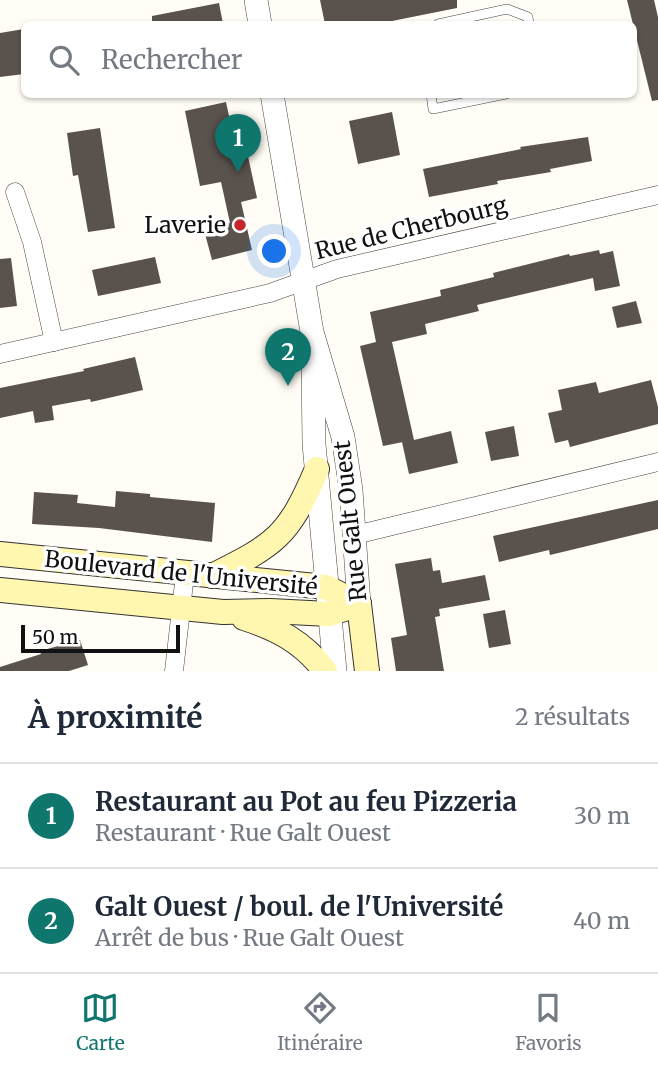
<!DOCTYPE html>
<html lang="fr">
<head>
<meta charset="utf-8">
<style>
	:root { --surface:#fff; --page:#f2f2f3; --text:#1f2937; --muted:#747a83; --line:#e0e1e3; --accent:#0f766e }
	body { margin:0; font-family:Merriweather,serif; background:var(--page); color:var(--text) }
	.scale { position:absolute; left:21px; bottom:18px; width:159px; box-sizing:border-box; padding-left:7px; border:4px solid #111; border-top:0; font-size:19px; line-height:24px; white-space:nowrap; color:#111; -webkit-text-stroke:5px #fff; paint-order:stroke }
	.you { position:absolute; left:275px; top:252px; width:24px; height:24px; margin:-18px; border:5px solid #fff; border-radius:50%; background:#1a73e8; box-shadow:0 0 0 10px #1a73e833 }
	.badge { display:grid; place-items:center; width:46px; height:46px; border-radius:50%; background:var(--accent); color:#fff; font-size:23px; font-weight:700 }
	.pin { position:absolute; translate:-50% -58px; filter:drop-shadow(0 2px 4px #0008) }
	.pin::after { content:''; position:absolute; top:37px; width:24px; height:21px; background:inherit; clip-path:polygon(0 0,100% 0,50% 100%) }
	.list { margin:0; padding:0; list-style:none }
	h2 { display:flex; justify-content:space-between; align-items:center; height:91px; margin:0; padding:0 28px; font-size:30px }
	h2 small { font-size:23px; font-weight:400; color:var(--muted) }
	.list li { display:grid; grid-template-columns:46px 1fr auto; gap:21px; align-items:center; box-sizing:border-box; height:105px; padding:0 28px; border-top:2px solid var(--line) }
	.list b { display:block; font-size:26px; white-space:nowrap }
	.list p { margin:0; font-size:23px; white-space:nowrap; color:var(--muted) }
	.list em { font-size:23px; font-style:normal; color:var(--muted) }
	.icon { flex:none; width:38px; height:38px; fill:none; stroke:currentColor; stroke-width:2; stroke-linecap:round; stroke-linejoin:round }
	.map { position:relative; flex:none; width:658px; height:671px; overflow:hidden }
	.search { position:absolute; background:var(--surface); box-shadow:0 2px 5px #0004; left:21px; right:21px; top:21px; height:77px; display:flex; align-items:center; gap:18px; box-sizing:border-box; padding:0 24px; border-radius:10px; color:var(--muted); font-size:26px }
	.sheet { height:301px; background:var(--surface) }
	nav { display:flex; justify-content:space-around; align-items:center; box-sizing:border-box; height:98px; border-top:2px solid var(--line); background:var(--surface); font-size:19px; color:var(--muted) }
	nav a { display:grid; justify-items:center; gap:4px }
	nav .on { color:var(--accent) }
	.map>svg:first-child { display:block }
	.building { fill:#5a524d }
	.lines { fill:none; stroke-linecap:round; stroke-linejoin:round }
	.service-casing { stroke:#444; stroke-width:10 }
	.minor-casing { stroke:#444; stroke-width:19 }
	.tertiary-casing { stroke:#444; stroke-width:24 }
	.secondary-casing { stroke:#333; stroke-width:26 }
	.service { stroke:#fff; stroke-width:9 }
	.minor { stroke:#fff; stroke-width:18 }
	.tertiary { stroke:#fff; stroke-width:23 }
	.secondary { stroke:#fff6b0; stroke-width:24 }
	.poi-dot { fill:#c4262e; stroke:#fff; stroke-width:2.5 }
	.labels { text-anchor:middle; stroke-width:7; stroke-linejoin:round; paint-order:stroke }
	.poi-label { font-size:23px; fill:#111; stroke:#fff; text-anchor:end }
	.street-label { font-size:23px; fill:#111; stroke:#fff }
</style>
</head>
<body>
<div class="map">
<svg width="658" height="671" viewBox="0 0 658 671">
	<rect width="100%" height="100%" fill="#fffdf5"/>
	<g class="building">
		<polygon points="320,0 457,0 457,8 377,24 325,24"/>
		<polygon points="627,0 654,0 658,17 658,100 652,101"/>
		<polygon points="219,3 223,24 152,24 152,16"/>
		<polygon points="24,29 24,74 0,77 0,33"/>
		<polygon points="226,102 236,149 246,147 257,198 241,202 252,250 212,260 204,230 230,223 221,182 200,186 185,111"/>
		<polygon points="392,112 400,155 358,164 349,121"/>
		<polygon points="100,128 115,228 88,232 78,175 73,176 67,133"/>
		<polygon points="588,137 592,161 550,169 551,172 497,181 498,184 429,197 423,169 521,149 520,147"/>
		<polygon points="599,250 600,254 613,251 620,286 595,291 593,278 477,305 479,311 425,324 427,334 392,342 414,440 451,431 458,463 409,474 402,442 413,440 383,446 360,346 376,342 370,312 441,296 440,290 494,277 493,273 569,254 570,256"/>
		<polygon points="155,257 161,283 98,296 92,270"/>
		<polygon points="11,258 17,306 0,308 0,259"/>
		<polygon points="636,301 642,323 617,328 612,307"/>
		<polygon points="135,357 143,390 91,402 90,399 52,406 54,420 35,423 33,411 0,418 0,388 84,371 83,369"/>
		<polygon points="651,380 658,407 658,424 570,447 568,440 555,443 548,413 562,410 558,390 596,382 599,393"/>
		<polygon points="514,426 519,456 491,461 485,432"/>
		<polygon points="116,491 150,494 150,497 215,503 212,542 99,528 32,524 34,492 78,495 77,503 115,507"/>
		<polygon points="658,500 658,529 550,555 549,550 499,562 493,536"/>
		<polygon points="431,558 433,571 440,570 442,583 485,575 490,600 439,609 440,616 435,617 444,671 396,671 391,638 407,635 395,564"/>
		<polygon points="505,610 511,644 489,648 483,614"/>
		<polygon points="80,640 88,665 69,671 0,671 0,667 41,654 40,651"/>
	</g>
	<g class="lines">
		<g class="service-casing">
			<g id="service">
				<polyline points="438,24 507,9 528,17 529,24"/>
				<polyline points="431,94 433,109 506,94"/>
			</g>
		</g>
		<g class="minor-casing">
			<g id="minor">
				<polyline points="15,192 32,242 54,342"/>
				<polyline points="0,354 270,293 337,269 658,195"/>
				<polyline points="355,535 658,462"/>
				<polyline points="174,671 185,574"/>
			</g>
		</g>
		<g class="tertiary-casing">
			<g id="tertiary">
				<polyline points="256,0 260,24"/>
				<polyline points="272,94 312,332 343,437 351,490 359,604"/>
				<polyline points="313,363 314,444 335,671"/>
			</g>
		</g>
		<g class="secondary-casing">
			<g id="secondary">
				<polyline points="0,554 326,587 359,604"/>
				<path d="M212,576C276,544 288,537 317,469"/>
				<polyline points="0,590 223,612 270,611 329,614 359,604"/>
				<polyline points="359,604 367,671"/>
				<path d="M244,618C278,629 303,642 325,671"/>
			</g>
		</g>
		<use href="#service" class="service"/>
		<use href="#minor" class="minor"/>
		<use href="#tertiary" class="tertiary"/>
		<use href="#secondary" class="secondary"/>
	</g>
	<circle class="poi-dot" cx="240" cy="225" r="7"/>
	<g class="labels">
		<g class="poi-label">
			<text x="226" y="233">Laverie</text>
		</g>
		<g class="street-label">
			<text transform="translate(411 228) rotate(-14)" y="8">Rue de Cherbourg</text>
			<text transform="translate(350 521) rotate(-96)" y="8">Rue Galt Ouest</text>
			<text transform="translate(181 573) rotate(6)" y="8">Boulevard de l'Université</text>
		</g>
	</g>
</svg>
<div class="scale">50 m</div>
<div class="you"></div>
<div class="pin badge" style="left:238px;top:172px">1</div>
<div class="pin badge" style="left:288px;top:386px">2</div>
<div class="search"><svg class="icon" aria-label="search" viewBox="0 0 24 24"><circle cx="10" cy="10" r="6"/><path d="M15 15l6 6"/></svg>Rechercher</div>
</div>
<section class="sheet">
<h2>À proximité<small>2 résultats</small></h2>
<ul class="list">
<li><span class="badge">1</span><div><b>Restaurant au Pot au feu Pizzeria</b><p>Restaurant · Rue Galt Ouest</p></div><em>30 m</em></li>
<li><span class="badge">2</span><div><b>Galt Ouest / boul. de l'Université</b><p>Arrêt de bus · Rue Galt Ouest</p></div><em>40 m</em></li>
</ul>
</section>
<nav>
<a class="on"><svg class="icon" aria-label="map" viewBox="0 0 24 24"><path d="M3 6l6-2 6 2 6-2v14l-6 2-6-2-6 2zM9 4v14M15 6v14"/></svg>Carte</a>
<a><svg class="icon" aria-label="directions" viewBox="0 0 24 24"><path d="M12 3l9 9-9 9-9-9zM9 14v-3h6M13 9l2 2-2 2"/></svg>Itinéraire</a>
<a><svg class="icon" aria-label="saved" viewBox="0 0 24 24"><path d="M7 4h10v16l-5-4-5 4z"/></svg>Favoris</a>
</nav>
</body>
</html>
